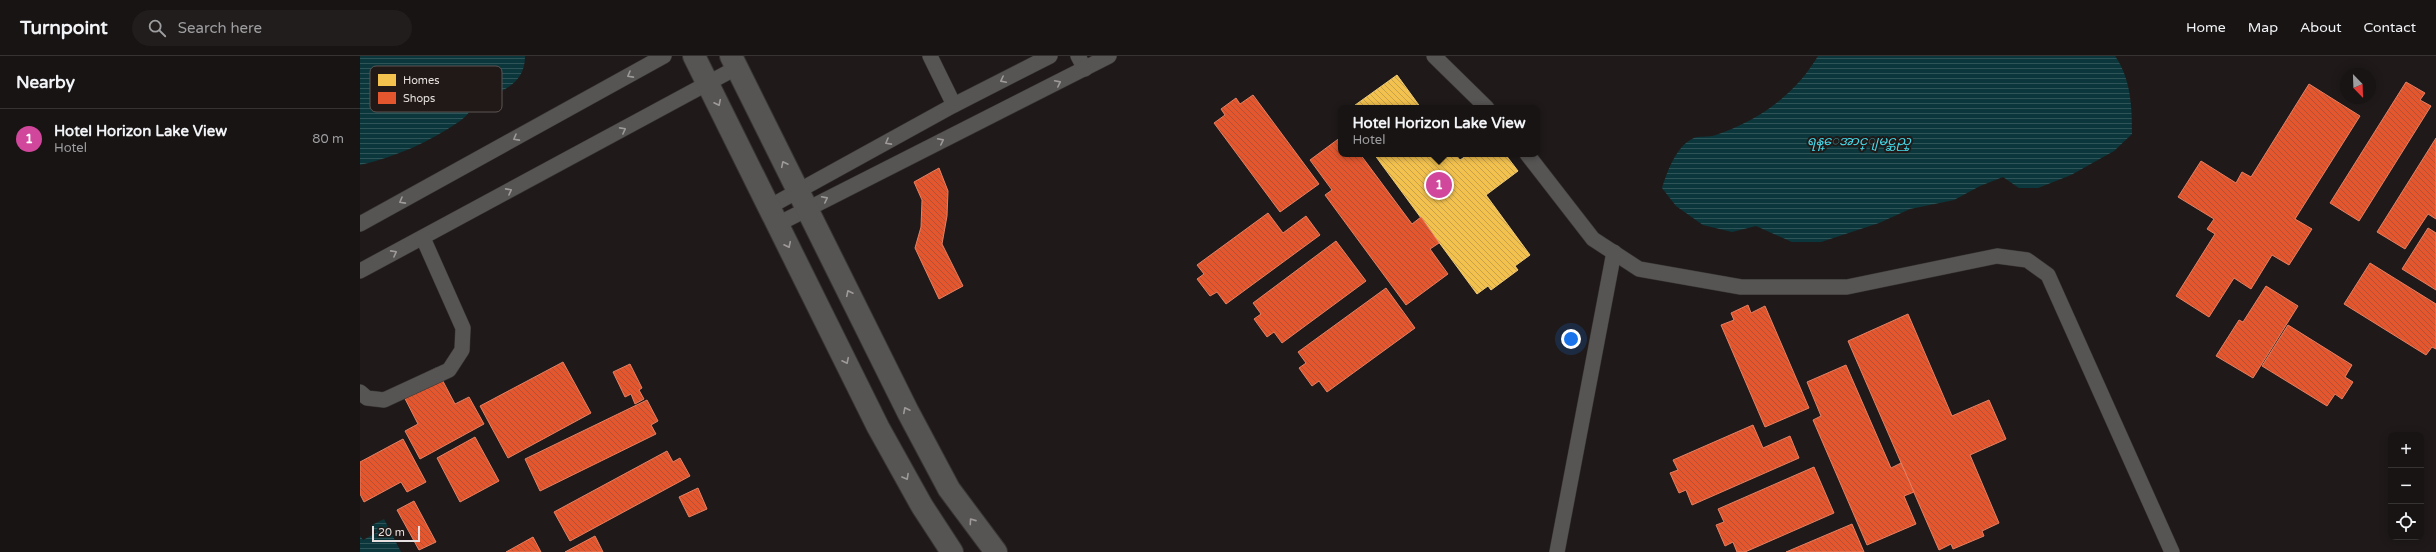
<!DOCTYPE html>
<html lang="en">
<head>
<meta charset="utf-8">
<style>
	:root { --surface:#171413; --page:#201d1c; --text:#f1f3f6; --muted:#9e9ea0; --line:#363333; --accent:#b45309 }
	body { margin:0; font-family:"Varela Round","Noto Sans Myanmar",sans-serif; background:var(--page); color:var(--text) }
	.controls { position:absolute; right:12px; bottom:12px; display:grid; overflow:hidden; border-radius:8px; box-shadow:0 2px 10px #0003 }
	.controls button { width:36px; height:36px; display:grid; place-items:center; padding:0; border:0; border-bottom:1px solid var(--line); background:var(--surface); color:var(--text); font:20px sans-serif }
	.compass { position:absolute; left:1980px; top:12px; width:36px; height:36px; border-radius:50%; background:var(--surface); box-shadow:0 2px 10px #0003; rotate:157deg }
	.scale { position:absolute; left:12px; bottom:10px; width:48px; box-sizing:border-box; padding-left:4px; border:2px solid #e6e1e0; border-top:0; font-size:11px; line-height:14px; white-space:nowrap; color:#e6e1e0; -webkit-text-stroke:3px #211917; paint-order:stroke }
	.you { position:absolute; left:1211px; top:283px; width:14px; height:14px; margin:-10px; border:3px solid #fff; border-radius:50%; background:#1a73e8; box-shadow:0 0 0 6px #1a73e833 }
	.badge { display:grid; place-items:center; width:26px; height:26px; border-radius:50%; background:var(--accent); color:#fff; font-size:13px; font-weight:700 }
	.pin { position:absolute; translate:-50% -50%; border:2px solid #fff; box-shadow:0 1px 4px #0006 }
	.popup { position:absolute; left:978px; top:49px; width:202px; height:52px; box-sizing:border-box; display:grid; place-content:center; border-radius:8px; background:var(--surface); filter:drop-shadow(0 1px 3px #0005); font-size:13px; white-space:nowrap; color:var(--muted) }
	.popup b { font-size:15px; color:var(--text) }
	.popup::after { content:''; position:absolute; left:50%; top:100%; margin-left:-8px; border:8px solid transparent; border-top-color:var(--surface) }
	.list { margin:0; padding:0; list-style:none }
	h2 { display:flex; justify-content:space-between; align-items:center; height:52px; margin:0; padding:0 16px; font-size:17px }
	h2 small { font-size:13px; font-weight:400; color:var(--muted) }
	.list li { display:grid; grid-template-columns:26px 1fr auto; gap:12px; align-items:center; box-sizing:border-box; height:60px; padding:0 16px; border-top:1px solid var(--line) }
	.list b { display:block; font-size:15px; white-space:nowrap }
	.list p { margin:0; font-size:13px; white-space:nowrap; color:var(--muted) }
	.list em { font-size:13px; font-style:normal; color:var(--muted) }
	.icon { flex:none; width:22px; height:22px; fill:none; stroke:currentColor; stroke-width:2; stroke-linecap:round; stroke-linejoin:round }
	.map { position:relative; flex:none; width:2076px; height:496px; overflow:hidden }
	header { display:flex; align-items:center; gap:24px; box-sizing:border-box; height:56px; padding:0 20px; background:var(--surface); border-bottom:1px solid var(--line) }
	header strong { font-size:19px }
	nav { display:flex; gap:22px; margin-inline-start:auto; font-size:14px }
	.search { width:280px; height:36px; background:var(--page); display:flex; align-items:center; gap:10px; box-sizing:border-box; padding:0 14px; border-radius:22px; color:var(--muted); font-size:15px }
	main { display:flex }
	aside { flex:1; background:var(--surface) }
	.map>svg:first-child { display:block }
	.water { fill:url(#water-rules) }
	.homes { fill:url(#homes-back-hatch); stroke:#eecb7a }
	.shops { fill:url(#shops-back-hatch); stroke:#e58063 }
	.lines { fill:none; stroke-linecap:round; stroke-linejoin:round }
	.minor-casing { stroke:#383535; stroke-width:16 }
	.secondary-casing { stroke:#383535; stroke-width:24 }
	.minor { stroke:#575454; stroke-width:15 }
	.secondary { stroke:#575454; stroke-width:22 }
	.oneway { stroke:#9e9a9a }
	.labels { text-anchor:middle; stroke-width:4; stroke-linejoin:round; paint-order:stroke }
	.water-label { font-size:13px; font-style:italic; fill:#45daeb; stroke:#211917 }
	.key { fill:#211917; stroke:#5c5553; stroke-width:1 }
	.key-label { font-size:11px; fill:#e6e1e0 }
</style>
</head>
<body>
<header>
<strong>Turnpoint</strong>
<div class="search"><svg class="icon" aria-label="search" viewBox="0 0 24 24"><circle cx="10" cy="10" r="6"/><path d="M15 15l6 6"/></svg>Search here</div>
<nav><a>Home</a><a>Map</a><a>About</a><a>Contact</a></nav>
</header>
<main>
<aside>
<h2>Nearby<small></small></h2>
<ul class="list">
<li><span class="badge" style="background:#d1479c">1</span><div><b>Hotel Horizon Lake View</b><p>Hotel</p></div><em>80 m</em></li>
</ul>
</aside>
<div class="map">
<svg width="2076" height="496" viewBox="0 0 2076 496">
	<defs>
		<pattern id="water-rules" width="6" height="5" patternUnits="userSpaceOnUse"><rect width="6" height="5" fill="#0b373c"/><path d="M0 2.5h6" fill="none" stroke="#2f5458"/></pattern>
		<pattern id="homes-back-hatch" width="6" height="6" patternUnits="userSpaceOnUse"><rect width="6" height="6" fill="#f2c14e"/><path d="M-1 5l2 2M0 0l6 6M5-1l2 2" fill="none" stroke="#c7a24b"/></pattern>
		<pattern id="shops-back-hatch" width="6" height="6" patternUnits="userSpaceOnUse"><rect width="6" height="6" fill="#e4572e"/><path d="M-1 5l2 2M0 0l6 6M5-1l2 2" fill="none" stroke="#b45134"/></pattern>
	</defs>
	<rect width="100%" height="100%" fill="#1f1a19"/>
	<g class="water">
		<path d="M0,0H165C165,29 142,34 122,45C113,49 108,60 100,65C70,86 35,101 0,109Z"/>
		<path d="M1458,0H1755C1771,23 1772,51 1772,78L1754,95L1711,119L1678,132H1659L1643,121L1620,130L1594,144L1550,153L1519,167L1461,186H1432L1396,170L1372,176L1343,169L1316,150L1302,132C1307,116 1316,91 1332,83C1338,79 1349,82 1356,79C1399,64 1434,40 1458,0Z"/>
		<polygon points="24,463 41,496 0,496 0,480 3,484 16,477 12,469"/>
	</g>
	<g class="homes">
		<polygon points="1037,19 1061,52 991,52"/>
		<polygon points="1014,98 1095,98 1100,104 1109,98 1145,98 1158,115 1126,139 1170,199 1155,210 1158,214 1131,234 1128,230 1117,238"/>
	</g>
	<g class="shops">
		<polygon points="2046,26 2065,37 2060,44 2071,50 1999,165 1970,147"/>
		<polygon points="1949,28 2000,60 1935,163 1952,173 1929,209 1912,199 1891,233 1874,222 1849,261 1816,240 1855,178 1847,173 1854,163 1818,141 1841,105 1876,127 1882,116 1891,121"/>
		<polygon points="893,39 959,128 920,156 854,67 865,59 861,53 876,42 880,48"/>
		<polygon points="981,81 981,98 1000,98 1052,168 1061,161 1079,187 1070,193 1088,218 1046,249 965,139 972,134 950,104"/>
		<polygon points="2076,82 2076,163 2068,158 2045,193 2017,176"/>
		<polygon points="579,112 588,135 587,160 582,188 603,230 579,243 555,192 561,171 562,144 554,126"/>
		<polygon points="908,157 923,177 946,160 960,179 866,248 857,236 850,240 837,223 844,218 837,209"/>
		<polygon points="2068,172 2076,177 2076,234 2042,213"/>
		<polygon points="976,185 1006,225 922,287 914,276 907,281 894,263 901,258 893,247"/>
		<polygon points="2010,207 2076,248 2076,293 2072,291 2066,299 1984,248"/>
		<polygon points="1906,230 1938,250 1893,322 1856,300 1879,264 1883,266"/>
		<polygon points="1026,232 1055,272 967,336 959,325 952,330 939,312 946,307 938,296"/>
		<polygon points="1388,249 1391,257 1405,250 1449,352 1405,371 1361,269 1374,264 1371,257"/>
		<polygon points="1548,258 1592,360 1629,344 1646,383 1610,399 1639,467 1622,475 1624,480 1593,493 1591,488 1579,494 1488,285"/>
		<polygon points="1928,269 1992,309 1985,321 1993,326 1982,343 1975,338 1967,350 1902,310"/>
		<polygon points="203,306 231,357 148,402 120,350"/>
		<polygon points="270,308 282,332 279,334 284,343 275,348 271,338 265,341 253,316"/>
		<polygon points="1486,309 1531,412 1541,407 1554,436 1544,440 1556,468 1507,489 1453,364 1461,360 1447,326"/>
		<polygon points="76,312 95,348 109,341 124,368 60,403 45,375 58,368 39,331"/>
		<polygon points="287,344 298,365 291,369 296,378 180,435 165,403"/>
		<polygon points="1393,369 1403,392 1430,380 1439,402 1332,449 1326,434 1319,437 1310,417 1318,414 1313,404"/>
		<polygon points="115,381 139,425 100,446 77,402"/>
		<polygon points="43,383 66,426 47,436 41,426 4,446 0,438 0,406"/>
		<polygon points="307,395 313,406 320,402 330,420 210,485 194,456"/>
		<polygon points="1454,411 1474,457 1385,496 1377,496 1373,486 1365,490 1356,469 1364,466 1358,453"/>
		<polygon points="338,432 347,453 329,461 319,441"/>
		<polygon points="54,445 76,486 59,494 37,454"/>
		<polygon points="1492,468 1504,496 1426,496"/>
		<polygon points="235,480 243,496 205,496"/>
		<polygon points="173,481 181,496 146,496"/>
	</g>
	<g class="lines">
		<g class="minor-casing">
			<g id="minor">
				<polyline points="570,0 594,49"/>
				<polyline points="718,0 725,13"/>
				<polyline points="1074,0 1127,52"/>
				<polyline points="1167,98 1233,183 1279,213 1381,231 1487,231 1637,200 1667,204 1688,219 1812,496"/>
				<polyline points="409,151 594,49 690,0"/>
				<polyline points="0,168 304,0"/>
				<polyline points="418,168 749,0"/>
				<polyline points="0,215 376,12"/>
				<polyline points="0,336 7,342 24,344 89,314 102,294 103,272 63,182"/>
				<polyline points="1197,496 1254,196"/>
			</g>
		</g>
		<g class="secondary-casing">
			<g id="secondary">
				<polyline points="334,0 518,371 562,450 592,496"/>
				<polyline points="371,0 548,356 589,433 636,496"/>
			</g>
		</g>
		<use href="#minor" class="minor"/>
		<use href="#secondary" class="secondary"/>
	</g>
	<defs><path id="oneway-chevron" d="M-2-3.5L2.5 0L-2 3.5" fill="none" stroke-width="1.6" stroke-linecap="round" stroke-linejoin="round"/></defs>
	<g class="oneway">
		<use href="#oneway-chevron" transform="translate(270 19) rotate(151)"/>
		<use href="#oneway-chevron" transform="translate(643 24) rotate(153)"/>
		<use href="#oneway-chevron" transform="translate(698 27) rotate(-27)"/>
		<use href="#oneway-chevron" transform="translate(358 47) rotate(64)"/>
		<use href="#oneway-chevron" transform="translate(263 74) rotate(-28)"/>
		<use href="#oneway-chevron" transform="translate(156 82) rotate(151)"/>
		<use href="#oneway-chevron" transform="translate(581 85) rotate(-27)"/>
		<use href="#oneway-chevron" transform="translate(528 86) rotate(151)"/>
		<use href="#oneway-chevron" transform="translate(424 108) rotate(-116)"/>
		<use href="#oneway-chevron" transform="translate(149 135) rotate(-28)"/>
		<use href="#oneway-chevron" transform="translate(465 143) rotate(-27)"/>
		<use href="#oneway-chevron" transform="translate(42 145) rotate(151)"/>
		<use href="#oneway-chevron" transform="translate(428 189) rotate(64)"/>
		<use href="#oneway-chevron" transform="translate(34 197) rotate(-28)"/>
		<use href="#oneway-chevron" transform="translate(489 237) rotate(-116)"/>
		<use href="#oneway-chevron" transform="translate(486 305) rotate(64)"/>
		<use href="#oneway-chevron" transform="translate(546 354) rotate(-117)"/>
		<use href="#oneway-chevron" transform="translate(546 421) rotate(61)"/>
		<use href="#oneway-chevron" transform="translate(612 465) rotate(-125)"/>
	</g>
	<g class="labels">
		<g class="water-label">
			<text x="1499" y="89">ရန္ေအာင္ျမင္ဆည္</text>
		</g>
	</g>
	<rect x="10" y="10" width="132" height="46" rx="6" class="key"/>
	<rect x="18" y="18" width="18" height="12" fill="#f2c14e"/>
	<rect x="18" y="36" width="18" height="12" fill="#e4572e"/>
	<g class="key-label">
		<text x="43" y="28">Homes</text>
		<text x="43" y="46">Shops</text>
	</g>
</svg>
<div class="controls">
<button>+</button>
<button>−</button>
<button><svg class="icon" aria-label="locate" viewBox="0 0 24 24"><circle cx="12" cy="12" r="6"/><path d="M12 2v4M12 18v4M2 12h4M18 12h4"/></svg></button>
</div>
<svg class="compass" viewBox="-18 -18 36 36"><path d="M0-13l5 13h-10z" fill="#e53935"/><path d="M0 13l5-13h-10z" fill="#9e9ea0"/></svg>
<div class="scale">20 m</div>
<div class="you"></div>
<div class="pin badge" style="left:1079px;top:129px;background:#d1479c">1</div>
<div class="popup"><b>Hotel Horizon Lake View</b>Hotel</div>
</div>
</main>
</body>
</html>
